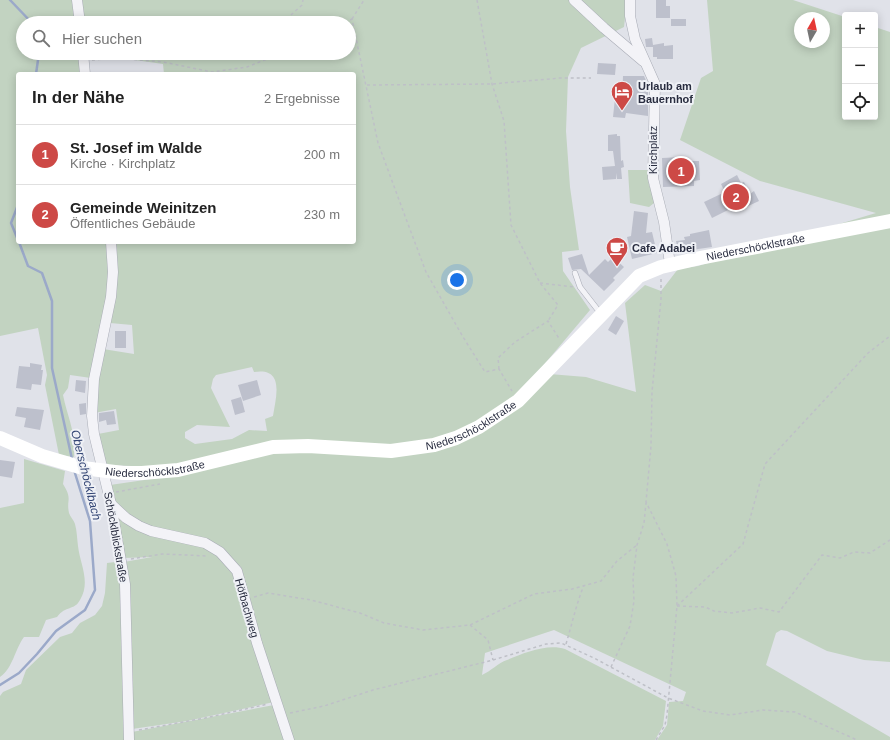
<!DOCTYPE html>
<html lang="de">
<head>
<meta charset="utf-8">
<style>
	:root { --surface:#fff; --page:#f2f2f2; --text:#222; --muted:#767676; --line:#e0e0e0; --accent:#cd4946 }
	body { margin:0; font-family:Helvetica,sans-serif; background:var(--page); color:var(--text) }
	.controls { position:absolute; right:12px; top:12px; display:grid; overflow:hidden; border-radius:4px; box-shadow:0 2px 10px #0003 }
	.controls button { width:36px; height:36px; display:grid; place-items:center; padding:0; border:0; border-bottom:1px solid var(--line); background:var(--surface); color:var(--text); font:20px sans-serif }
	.compass { position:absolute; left:794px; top:12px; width:36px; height:36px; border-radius:50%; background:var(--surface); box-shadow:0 2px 10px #0003; rotate:9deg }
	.you { position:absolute; left:457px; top:280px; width:14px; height:14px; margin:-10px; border:3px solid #fff; border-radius:50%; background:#1a73e8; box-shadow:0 0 0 6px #1a73e833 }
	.badge { display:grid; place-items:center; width:26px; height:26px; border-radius:50%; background:var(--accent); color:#fff; font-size:13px; font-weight:700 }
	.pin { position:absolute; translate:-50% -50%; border:2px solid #fff; box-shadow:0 1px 4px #0006 }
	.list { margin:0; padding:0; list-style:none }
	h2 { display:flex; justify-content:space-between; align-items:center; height:52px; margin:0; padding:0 16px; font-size:17px }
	h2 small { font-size:13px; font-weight:400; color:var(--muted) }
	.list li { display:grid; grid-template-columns:26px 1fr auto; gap:12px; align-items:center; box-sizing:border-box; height:60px; padding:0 16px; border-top:1px solid var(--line) }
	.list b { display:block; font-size:15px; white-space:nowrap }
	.list p { margin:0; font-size:13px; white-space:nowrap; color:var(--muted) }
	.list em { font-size:13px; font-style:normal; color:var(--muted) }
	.icon { flex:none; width:22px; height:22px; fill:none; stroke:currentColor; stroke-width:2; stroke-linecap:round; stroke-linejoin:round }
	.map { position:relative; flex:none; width:890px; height:740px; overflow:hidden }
	.search { position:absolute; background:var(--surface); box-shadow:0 2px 10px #0003; left:16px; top:16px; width:340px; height:44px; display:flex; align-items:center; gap:10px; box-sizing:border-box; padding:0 14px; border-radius:22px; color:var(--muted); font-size:15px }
	.panel { position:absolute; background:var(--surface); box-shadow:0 2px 10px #0003; left:16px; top:72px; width:340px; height:172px; border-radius:4px }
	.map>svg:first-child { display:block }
	.green { fill:#c2d3c1; fill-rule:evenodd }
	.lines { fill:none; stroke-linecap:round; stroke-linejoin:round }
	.stream { stroke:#9ba9c9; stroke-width:2.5 }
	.building { fill:#bdc0cc }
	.service-casing { stroke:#a9acb6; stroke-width:6 }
	.minor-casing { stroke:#a9acb6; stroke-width:11 }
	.path { stroke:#bec0c7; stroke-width:1.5; stroke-dasharray:3 3; stroke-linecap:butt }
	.service { stroke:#f3f3f7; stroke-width:5 }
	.minor { stroke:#f3f3f7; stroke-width:10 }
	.secondary { stroke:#fff; stroke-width:14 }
	.labels { text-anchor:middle; stroke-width:4; stroke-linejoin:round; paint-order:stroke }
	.poi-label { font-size:11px; font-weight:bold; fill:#292d40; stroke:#eff1f6; text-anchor:start }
	.street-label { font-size:11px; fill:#292d40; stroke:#eff1f6 }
	.water-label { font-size:12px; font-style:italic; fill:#334574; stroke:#eff1f6 }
</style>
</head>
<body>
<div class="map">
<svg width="890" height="740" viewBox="0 0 890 740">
	<rect width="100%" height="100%" fill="#e0e2e9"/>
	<g class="green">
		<path d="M0,0H73L76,23H23V53H79L81,74H18V242H107L109,284L91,378L70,375L68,388L63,395C68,419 76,432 74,457L59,455L45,385L47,375L38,328L0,336Z"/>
		<path d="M79,0H627L624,27L581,48L568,77L566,131L570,187L579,250L562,252L563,271L590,310L537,373L586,377L636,392L625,303L645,285L661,291L678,269L698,266L876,213L760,181L680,140L701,78L713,71L707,0H793L845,17V117H875V27L890,32V662L864,660L827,651L787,631L781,630L776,633L766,665L890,737V740H657L667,725L669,702L683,701L686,692L554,630L485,653L482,675C491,671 498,663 507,660C523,653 548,643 565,649L666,701L663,726L655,740H292L253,613L241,567L229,561L234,570L274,702L187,721L132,729L124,562L152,557L124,558L110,485L165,477L154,467L109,465L106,463L98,434L119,430L116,409L94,413L103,349L134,354L132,325L110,323L113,242H354V74H164L163,64L107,56L87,58L86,53H349V23H83ZM800,18H824V42H800ZM252,367L254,372C285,367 276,397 273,416L265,419L267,431L249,430L232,439L195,444L185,438V432L197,425L230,427L211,388L213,379L216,375Z"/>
		<polygon points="628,170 648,170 649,185 654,196 654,203 649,207 630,203"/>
		<path d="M24,459L65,471L63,484C73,500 66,499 69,513C70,517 74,520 75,524C77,531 77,539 78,546C80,564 91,582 80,600C74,611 66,605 57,617L46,620L39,637H24C15,649 13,668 0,677V508L24,503Z"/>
		<polygon points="115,562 121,582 125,740 0,740 0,696 3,692 21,684 26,670 60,637 72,633 80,623 95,615 102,606 105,593 107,563"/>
		<polygon points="274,705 285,740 132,740 132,732"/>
	</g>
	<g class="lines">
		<g class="stream">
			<polyline points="10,0 32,23"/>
			<polyline points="36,74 39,53"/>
			<polyline points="18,205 11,223 18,240"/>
			<polyline points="19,242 28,266 42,273 52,301 52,368 72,459"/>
			<polyline points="0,685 19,673 37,654 56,631 85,610 95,590 90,521 74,470"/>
		</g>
	</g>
	<g class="building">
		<polygon points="656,0 666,0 666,6 670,6 670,18 656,18"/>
		<rect x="671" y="19" width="15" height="7"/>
		<polygon points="652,38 653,45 664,43 664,46 673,45 673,59 657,59 657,57 653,57 653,47 646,47 645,39"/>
		<polygon points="598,63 616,64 615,75 597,74"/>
		<polygon points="623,76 644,76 648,85 648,116 626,113 625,118 613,117 615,98 622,99"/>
		<polygon points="617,134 617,136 620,136 621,161 623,160 624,167 621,168 622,179 617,179 616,173 616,179 603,180 602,167 615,166 613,151 608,151 608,135"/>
		<polygon points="682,157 682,160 688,159 688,161 699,161 700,180 694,181 694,186 663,187 662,158"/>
		<polygon points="737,175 741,183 744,182 750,194 754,191 759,201 744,208 742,203 712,218 704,202 725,192 721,184"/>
		<polygon points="634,211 648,213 646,233 652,232 657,253 632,259 627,237 631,236"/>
		<polygon points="709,230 712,247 678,252 676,241 685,240 684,237 690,236 690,234"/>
		<polygon points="582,254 589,275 605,259 608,262 613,257 624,267 613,278 615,280 604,291 581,269 572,270 568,258"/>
		<polygon points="616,316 624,321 616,335 608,330"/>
		<rect x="115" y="331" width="11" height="17"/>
		<polygon points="30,363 42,365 41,370 43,370 41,385 32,384 31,390 16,388 19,366 30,367"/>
		<polygon points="76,380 86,381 85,393 75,391"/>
		<polygon points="257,380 261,395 243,401 238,385"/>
		<polygon points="241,397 245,412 235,415 231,400"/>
		<polygon points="86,403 86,414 80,415 79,404"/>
		<polygon points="17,407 44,410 40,430 24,427 26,418 15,416"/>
		<polygon points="114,411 116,424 107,425 106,420 99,422 99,413"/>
		<polygon points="0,460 15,462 12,478 0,476"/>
	</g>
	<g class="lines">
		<g class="service-casing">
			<polyline id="service" points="575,273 580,287 601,314"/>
		</g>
		<g class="minor-casing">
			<g id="minor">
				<polyline points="77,0 80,23"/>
				<polyline points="574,0 604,28 643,61"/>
				<polyline points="630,0 630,16 635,39 655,84 653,178 664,222 670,264"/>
				<polyline points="83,53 85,74"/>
				<polyline points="111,242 113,272 111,297 94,379 92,416 94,434 111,504 125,584 129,740"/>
				<polyline points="111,504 126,518 139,526 151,531 205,543 220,552 237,571 257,643 289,740"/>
			</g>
		</g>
		<g class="path">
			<polyline points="477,0 492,84 504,121 511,225 540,283 558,305 548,321"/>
			<polyline points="352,19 364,0"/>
			<polyline points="282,23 302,5 303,0"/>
			<polyline points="345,23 352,19 378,143 405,216 426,272 463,337 485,372 499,369 512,391"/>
			<polyline points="180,53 211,58 226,53"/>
			<polyline points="92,60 114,58 163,62 212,72 247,67 282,53"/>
			<polyline points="367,85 492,84 560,78 591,78"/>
			<polyline points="540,283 574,287"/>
			<polyline points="499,369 498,358 515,342 548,321 560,340"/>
			<polyline points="116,492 160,484"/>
			<polyline points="131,559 162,554 208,556"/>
			<polyline points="254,597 268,593 311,600 360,613 384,623 423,630 470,625 534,594 572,589 601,581 617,561 637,545"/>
			<polyline points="677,606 743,544 765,464 868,353 890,336"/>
			<polyline points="677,606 705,607 714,611 732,613 760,608 779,612 822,555 840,558 854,552 870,553 890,540"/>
			<polyline points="470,625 488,640 493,660"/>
			<path d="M566,644C572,624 576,605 584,585"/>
			<polyline points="611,667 630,626 634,601 633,578 637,545 644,523 646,503"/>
			<polyline points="290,713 324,706 373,690 493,660 546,644 561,643 594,658 668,698 703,711 730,715 763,710 795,712 857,740"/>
			<polyline points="139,730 205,718 268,704"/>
			<polyline points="656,740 665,725 667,715 677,606 676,576 667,544 646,502 651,446 652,392 661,299 661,278"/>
		</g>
		<use href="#service" class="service"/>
		<use href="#minor" class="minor"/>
		<path class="secondary" id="s1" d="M0,438L42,456L83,468L123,473H142L178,470L273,447L308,446L391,451L434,445L456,438L479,427L518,401L639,276L661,267L700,258L890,221"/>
	</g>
	<defs>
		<g id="hotel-pin" transform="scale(1.15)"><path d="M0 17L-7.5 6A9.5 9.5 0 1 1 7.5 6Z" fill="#cd4946" stroke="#eff1f6"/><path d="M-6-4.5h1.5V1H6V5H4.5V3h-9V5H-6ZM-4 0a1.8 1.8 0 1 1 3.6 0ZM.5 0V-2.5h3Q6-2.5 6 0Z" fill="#fff"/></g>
		<g id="cafe-pin" transform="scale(1.15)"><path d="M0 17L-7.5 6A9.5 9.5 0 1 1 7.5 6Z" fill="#cd4946" stroke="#eff1f6"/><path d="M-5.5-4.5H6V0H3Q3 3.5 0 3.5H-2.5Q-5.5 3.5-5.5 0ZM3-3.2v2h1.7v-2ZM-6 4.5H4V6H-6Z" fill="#fff"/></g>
	</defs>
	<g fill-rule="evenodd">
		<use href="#hotel-pin" x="622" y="92"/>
		<use href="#cafe-pin" x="617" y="248"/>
	</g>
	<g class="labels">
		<g class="poi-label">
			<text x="638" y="90">Urlaub am<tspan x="638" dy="13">Bauernhof</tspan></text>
			<text x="632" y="252">Cafe Adabei</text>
		</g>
		<g class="street-label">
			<text transform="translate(653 150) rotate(-90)" y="4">Kirchplatz</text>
			<text dy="4" stroke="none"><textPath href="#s1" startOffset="833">Niederschöcklstraße</textPath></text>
			<text dy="4" stroke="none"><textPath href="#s1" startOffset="485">Niederschöcklstraße</textPath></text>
			<text dy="4" stroke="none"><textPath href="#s1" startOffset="161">Niederschöcklstraße</textPath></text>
			<text transform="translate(116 537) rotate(80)" y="4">Schöcklblickstraße</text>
			<text transform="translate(247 608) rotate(74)" y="4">Höfbachweg</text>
		</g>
		<g class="water-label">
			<text transform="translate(86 475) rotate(76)" y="4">Oberschöcklbach</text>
		</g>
	</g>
</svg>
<div class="controls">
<button>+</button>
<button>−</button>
<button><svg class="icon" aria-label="locate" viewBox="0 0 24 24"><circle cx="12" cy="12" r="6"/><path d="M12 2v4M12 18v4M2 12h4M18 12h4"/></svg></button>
</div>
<svg class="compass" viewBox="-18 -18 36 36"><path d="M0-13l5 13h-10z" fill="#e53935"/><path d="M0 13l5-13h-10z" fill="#767676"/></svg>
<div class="you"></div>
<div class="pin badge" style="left:681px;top:171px">1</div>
<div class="pin badge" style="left:736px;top:197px">2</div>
<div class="search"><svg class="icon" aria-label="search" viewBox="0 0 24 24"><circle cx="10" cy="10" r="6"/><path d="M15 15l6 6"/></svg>Hier suchen</div>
<section class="panel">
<h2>In der Nähe<small>2 Ergebnisse</small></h2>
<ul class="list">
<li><span class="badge">1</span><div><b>St. Josef im Walde</b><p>Kirche · Kirchplatz</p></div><em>200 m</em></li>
<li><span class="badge">2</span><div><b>Gemeinde Weinitzen</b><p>Öffentliches Gebäude</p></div><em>230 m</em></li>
</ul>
</section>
</div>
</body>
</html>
